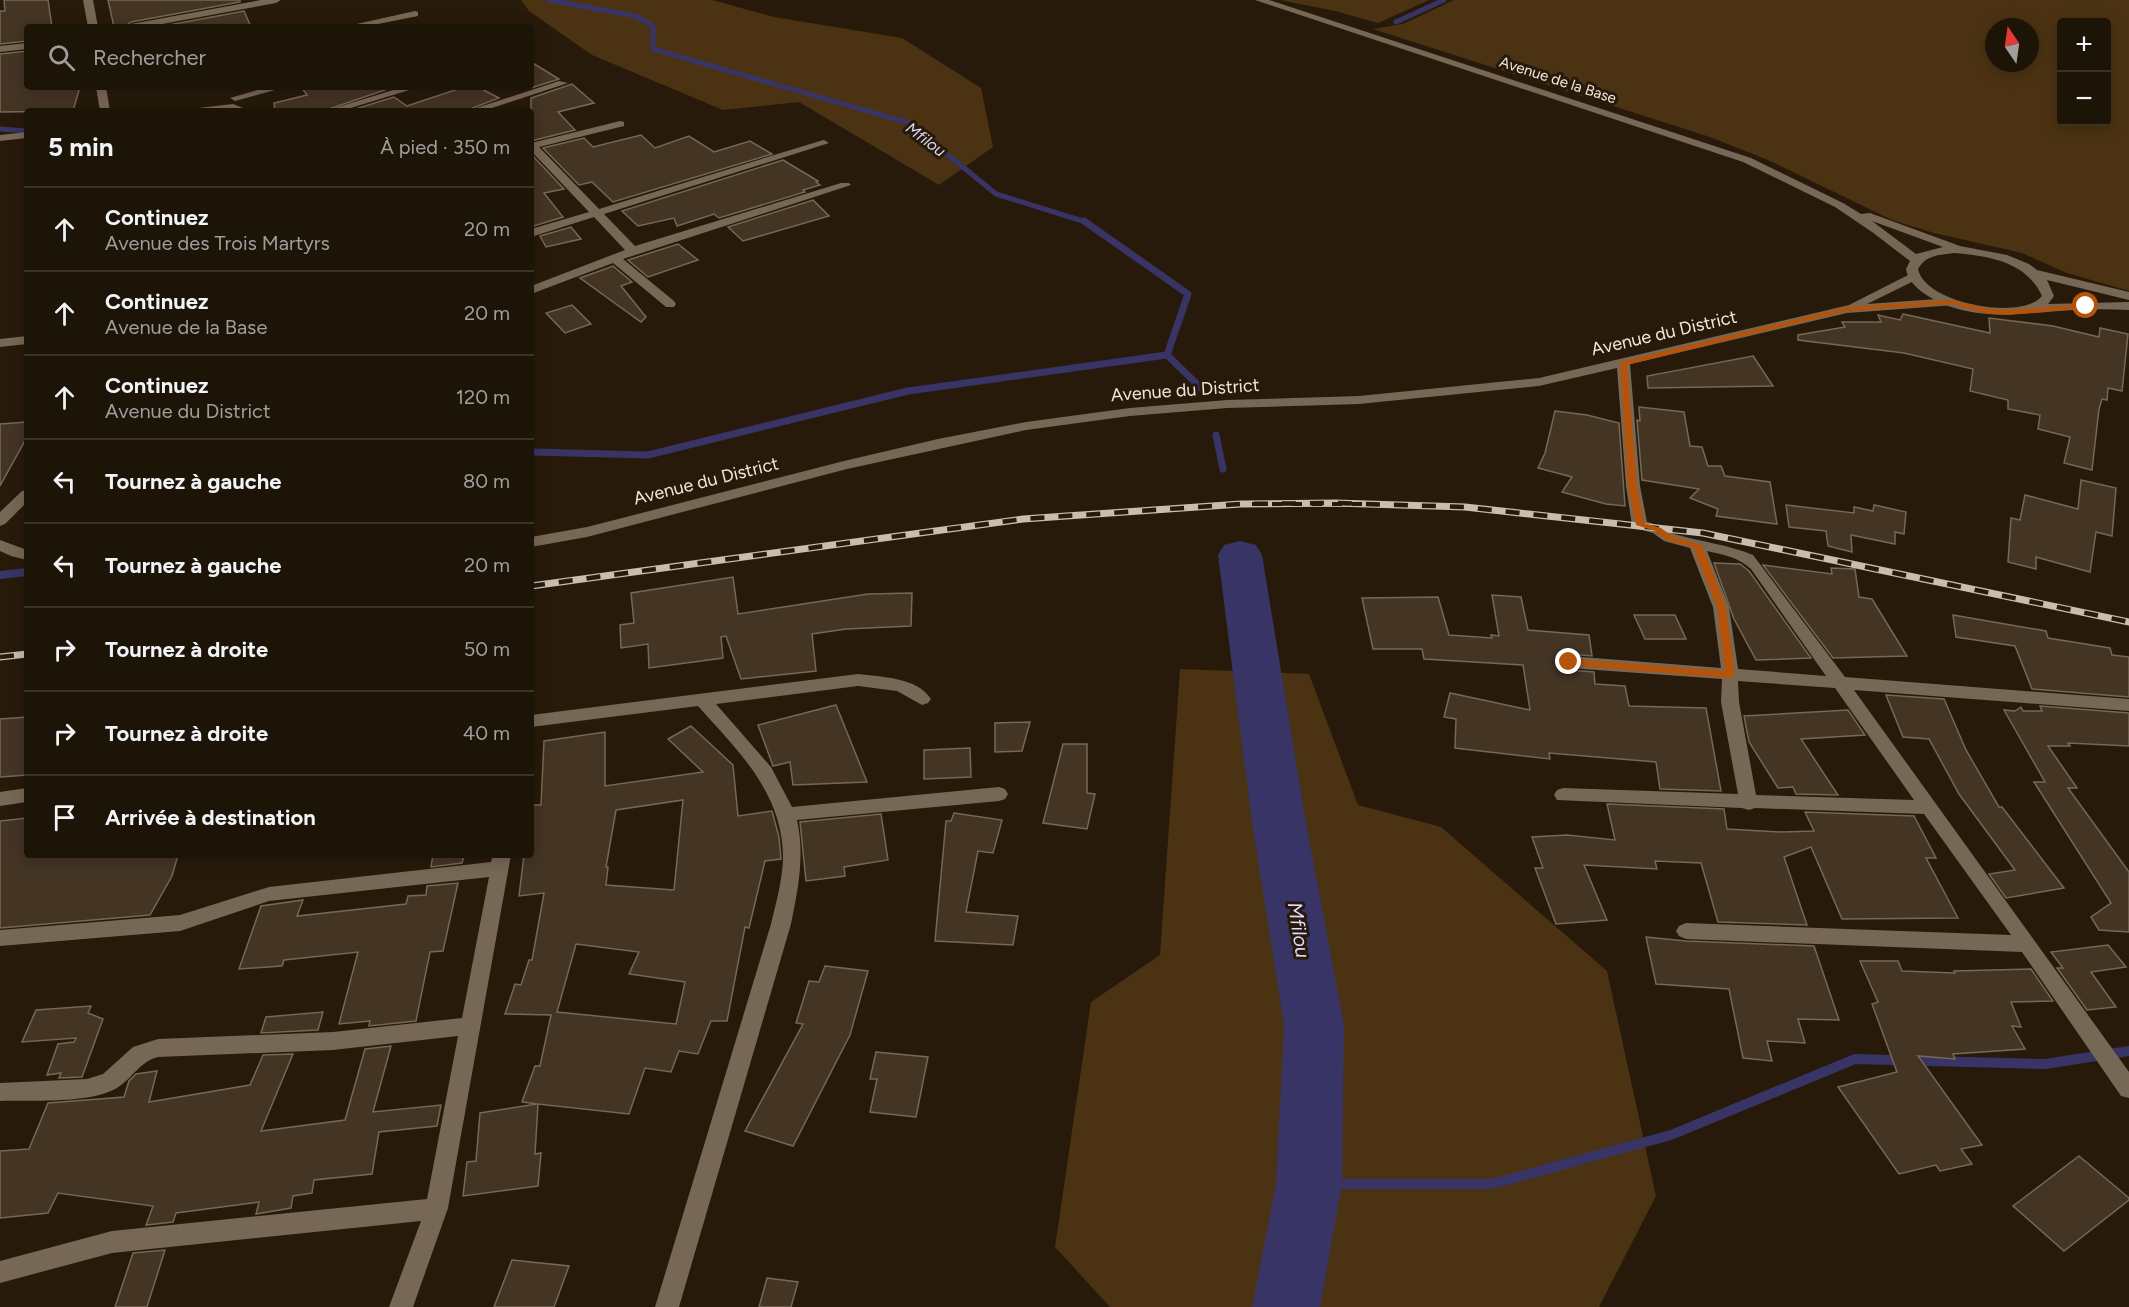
<!DOCTYPE html>
<html lang="fr">
<head>
<meta charset="utf-8">
<style>
	:root { --surface:#1d1408; --page:#2a2116; --text:#f1f3f6; --muted:#a09e9c; --line:#3b3329 }
	body { margin:0; font-family:Figtree,sans-serif; background:var(--page); color:var(--text) }
	.controls { position:absolute; right:18px; top:18px; display:grid; overflow:hidden; border-radius:6px; box-shadow:0 3px 15px #0003 }
	.controls button { width:54px; height:54px; display:grid; place-items:center; padding:0; border:0; border-bottom:2px solid var(--line); background:var(--surface); color:var(--text); font:30px sans-serif }
	.compass { position:absolute; left:1985px; top:18px; width:54px; height:54px; border-radius:50%; background:var(--surface); box-shadow:0 3px 15px #0003; rotate:347deg }
	.stop { position:absolute; width:18px; height:18px; margin:-14px; border:4px solid #b45309; border-radius:50%; background:#fff }
	.stop.end { background:#b45309; border-color:#fff; box-shadow:0 2px 6px #0008 }
	.list { margin:0; padding:0; list-style:none }
	h2 { display:flex; justify-content:space-between; align-items:center; height:78px; margin:0; padding:0 24px; font-size:26px }
	h2 small { font-size:20px; font-weight:400; color:var(--muted) }
	.list li { display:grid; grid-template-columns:39px 1fr auto; gap:18px; align-items:center; box-sizing:border-box; height:84px; padding:0 24px; border-top:2px solid var(--line) }
	.list b { display:block; font-size:22px; white-space:nowrap }
	.list p { margin:0; font-size:20px; white-space:nowrap; color:var(--muted) }
	.list em { font-size:20px; font-style:normal; color:var(--muted) }
	.icon { flex:none; width:33px; height:33px; fill:none; stroke:currentColor; stroke-width:2; stroke-linecap:round; stroke-linejoin:round }
	.map { position:relative; flex:none; width:2129px; height:1307px; overflow:hidden }
	.search { position:absolute; background:var(--surface); box-shadow:0 3px 15px #0003; left:24px; top:24px; width:510px; height:66px; display:flex; align-items:center; gap:15px; box-sizing:border-box; padding:0 21px; border-radius:6px; color:var(--muted); font-size:22px }
	.panel { position:absolute; background:var(--surface); box-shadow:0 3px 15px #0003; left:24px; top:108px; width:510px; height:750px; border-radius:6px }
	.map>svg:first-child { display:block }
	.green { fill:#4b3212; fill-rule:evenodd }
	.lines { fill:none; stroke-linecap:round; stroke-linejoin:round }
	.stream-far3 { stroke:#393466; stroke-width:5 }
	.stream-far2 { stroke:#393466; stroke-width:7 }
	.stream-far1 { stroke:#393466; stroke-width:8 }
	.stream { stroke:#393466; stroke-width:10 }
	.river { fill:#393466; fill-rule:evenodd }
	.building { fill:#433424; stroke:#776755; stroke-width:1.5; fill-rule:evenodd }
	.minor { fill:#776755; fill-rule:evenodd }
	.secondary { fill:#776755; fill-rule:evenodd }
	.rail-far1-casing { stroke:#c7bdb1; stroke-width:5 }
	.rail-casing { stroke:#c7bdb1; stroke-width:7 }
	.rail-far1 { stroke:#271a0a; stroke-width:4; stroke-dasharray:10; stroke-linecap:butt }
	.rail { stroke:#271a0a; stroke-width:4.5; stroke-dasharray:14; stroke-linecap:butt }
	.route { fill:#b45309 }
	.labels { text-anchor:middle; stroke-width:6; stroke-linejoin:round; paint-order:stroke }
	.far-street-label { font-size:15px; fill:#f0e6dc; stroke:#271a0a }
	.far-water-label { font-size:16px; font-style:italic; fill:#dcdbfd; stroke:#271a0a }
	.street-label { font-size:18px; fill:#f0e6dc; stroke:#271a0a }
	.water-label { font-size:20px; font-style:italic; fill:#dcdbfd; stroke:#271a0a }
</style>
</head>
<body>
<div class="map">
<svg width="2129" height="1307" viewBox="0 0 2129 1307">
	<rect width="100%" height="100%" fill="#271a0a"/>
	<g class="green">
		<polygon points="521,0 712,0 774,17 902,38 981,88 993,147 939,185 799,102 723,110 592,55 529,11"/>
		<polygon points="1280,0 1429,0 1378,23 1335,11"/>
		<path d="M1454,0H2129V291L2067,273L2022,253L1934,233L1892,220L1768,160L1710,137L1373,29L1403,24ZM2062,22H2106V122H2062ZM1994,27H2030V63H1994Z"/>
		<polygon points="1180,669 1309,674 1358,805 1441,827 1607,971 1656,1196 1599,1307 1110,1307 1055,1247 1091,1002 1160,955"/>
	</g>
	<g class="lines">
		<g class="stream-far3">
			<polyline points="548,0 636,16 653,26 653,49 909,123 996,194 1089,223"/>
			<polyline points="1396,22 1444,0"/>
			<polyline points="0,129 27,131"/>
		</g>
		<g class="stream-far2">
			<polyline points="1084,221 1188,294 1167,355 1201,388"/>
			<polyline points="1216,435 1223,469"/>
			<polyline points="531,452 648,455 908,391 1167,355"/>
		</g>
		<polyline class="stream-far1" points="0,575 27,572"/>
		<polyline class="stream" points="1309,1184 1492,1184 1671,1135 1855,1059 2045,1064 2129,1051"/>
		<polygon class="river" points="1240,541 1256,545 1262,555 1306,823 1344,1025 1342,1184 1320,1307 1252,1307 1276,1184 1284,1025 1252,823 1218,555 1224,545"/>
	</g>
	<g class="building">
		<polygon points="4,0 48,0 52,27 27,27 27,41 0,44 0,11 5,11"/>
		<polygon points="108,0 240,0 240,2 131,22 124,27 114,27"/>
		<polygon points="244,11 251,27 158,27"/>
		<polygon points="27,51 27,89 80,87 73,111 0,112 0,54"/>
		<polygon points="531,62 559,79 531,88"/>
		<polygon points="572,84 594,103 558,112 575,130 531,141 531,98"/>
		<polygon points="301,87 381,87 385,90 323,111 275,111 274,103 307,95"/>
		<polygon points="464,87 478,87 499,98 465,111 349,111 394,97 407,106"/>
		<polygon points="641,135 655,148 689,136 714,152 750,141 772,154 613,202 592,182 579,185 543,148 584,138 593,147"/>
		<polygon points="531,154 564,189 544,193 563,217 534,226 531,222"/>
		<polygon points="783,160 818,181 816,182 820,185 803,190 805,192 719,218 714,214 677,226 674,218 638,226 622,211"/>
		<polygon points="813,200 829,216 743,241 728,227"/>
		<polygon points="571,227 581,239 546,247 540,236"/>
		<polygon points="678,244 698,260 648,277 628,260"/>
		<polygon points="613,266 632,282 621,286 646,317 641,322 580,278"/>
		<polygon points="572,305 591,324 565,333 546,313"/>
		<polygon points="1903,314 1990,333 1989,318 2053,326 2099,337 2100,328 2128,334 2122,391 2108,388 2107,400 2102,399 2099,409 2092,470 2064,463 2070,437 2038,429 2040,415 2008,409 2008,400 1970,391 1973,369 1904,353 1798,340 1798,335 1845,327 1842,322 1881,322 1878,315 1900,320"/>
		<polygon points="1753,356 1773,386 1648,388 1647,376"/>
		<polygon points="1639,407 1684,412 1690,446 1702,447 1708,466 1721,466 1725,476 1770,482 1777,524 1716,516 1718,509 1690,498 1699,489 1642,480 1637,420 1640,421"/>
		<polygon points="1555,411 1587,415 1619,423 1625,506 1606,504 1562,492 1572,477 1538,468 1545,453"/>
		<polygon points="27,422 27,437 0,486 0,424"/>
		<polygon points="2081,480 2116,488 2112,536 2096,532 2090,572 2036,557 2036,569 2008,562 2011,518 2020,520 2025,495 2078,509"/>
		<polygon points="1786,505 1854,513 1854,507 1873,511 1874,505 1906,512 1904,534 1895,532 1895,544 1851,535 1852,552 1828,546 1826,531 1789,527"/>
		<polygon points="1714,563 1740,564 1749,571 1811,658 1756,660 1734,619"/>
		<polygon points="1763,565 1832,574 1831,568 1855,569 1859,597 1872,599 1907,656 1833,658"/>
		<polygon points="733,577 738,614 868,594 912,593 911,626 846,629 812,634 816,671 741,679 726,636 721,637 723,658 649,668 648,644 621,648 620,625 634,623 631,593"/>
		<polygon points="1492,595 1521,597 1528,630 1589,635 1592,656 1569,654 1562,656 1559,661 1561,667 1569,670 1594,672 1595,684 1625,686 1629,706 1706,708 1721,791 1660,789 1656,762 1549,753 1550,759 1455,748 1456,719 1444,717 1450,693 1530,710 1523,665 1424,659 1422,649 1373,649 1362,598 1438,597 1449,635 1492,638 1491,635 1499,636"/>
		<polygon points="1634,615 1675,615 1686,639 1645,639"/>
		<polygon points="1953,615 2046,631 2048,638 2110,648 2112,655 2129,657 2129,697 2032,689 2015,646 1956,637"/>
		<polygon points="1886,695 1944,699 1966,750 1999,807 2002,807 2064,888 2006,898 1989,874 2015,870 1959,794 1929,739 1903,737"/>
		<polygon points="836,705 867,782 793,785 790,762 773,766 758,725"/>
		<polygon points="2040,706 2129,713 2129,746 2068,743 2070,746 2048,746 2077,788 2068,788 2129,872 2129,932 2099,930 2091,917 2111,903 2034,782 2045,782 2004,710 2015,711 2021,707 2023,711 2042,711"/>
		<polygon points="1848,710 1865,735 1801,739 1838,795 1796,794 1793,787 1778,788 1749,742 1744,716"/>
		<polygon points="27,717 27,775 0,777 0,719"/>
		<polygon points="1030,722 1022,751 995,752 995,723"/>
		<path d="M691,726L733,765L738,816L772,811L779,837L781,859L765,861L749,928L745,927L727,1021H711L698,1054L679,1051L671,1072L645,1068L629,1114L538,1104L535,1154L541,1153L538,1186L463,1196L467,1162L476,1161L480,1113L537,1104L522,1102L535,1066H540L551,1015L505,1014L515,984L521,985L529,960H532L544,893L519,896L524,855H531V805H541L544,741L605,732V786L703,772L668,739ZM683,800L674,890L606,885L608,867H606L616,810ZM576,944L639,952L629,974L685,982L676,1024L557,1012Z"/>
		<polygon points="1063,744 1087,744 1087,793 1095,794 1087,829 1043,823"/>
		<polygon points="970,748 971,777 924,779 924,750"/>
		<polygon points="1607,804 1724,809 1727,829 1781,832 1814,831 1805,812 1914,816 1936,858 1926,858 1958,918 1842,919 1811,847 1784,857 1807,925 1718,922 1701,863 1655,861 1657,869 1584,865 1607,920 1556,924 1535,868 1543,868 1532,837 1567,835 1615,840"/>
		<polygon points="954,813 1002,820 993,853 978,851 966,912 1018,916 1013,945 935,941 946,821 951,821"/>
		<polygon points="881,814 888,860 844,867 845,876 806,881 800,822"/>
		<polygon points="27,818 27,855 178,855 172,876 150,915 0,928 0,821"/>
		<polygon points="433,855 464,855 462,863 431,867"/>
		<polygon points="458,883 443,951 430,952 416,1021 369,1026 370,1021 339,1024 358,952 284,960 282,966 239,969 261,906 303,900 297,916 406,904 408,896 426,895 427,886"/>
		<polygon points="1646,937 1686,941 1814,946 1839,1020 1798,1019 1805,1043 1767,1041 1772,1061 1743,1058 1729,989 1656,984"/>
		<polygon points="2108,945 2126,967 2091,972 2116,1007 2087,1010 2057,968 2063,968 2051,952"/>
		<polygon points="1860,961 1898,961 1902,971 1955,973 1954,971 2031,969 2053,1001 2011,1002 2021,1027 2012,1026 2025,1049 1953,1054 1955,1059 1918,1056 1982,1145 1961,1149 1972,1164 1940,1171 1936,1165 1899,1174 1838,1087 1897,1072 1872,1004 1878,1002"/>
		<polygon points="825,966 868,971 850,1035 793,1146 745,1131 803,1024 796,1023 809,981 819,982"/>
		<polygon points="91,1006 88,1013 103,1019 82,1077 59,1078 61,1073 47,1075 58,1044 74,1042 76,1038 22,1042 36,1010"/>
		<polygon points="323,1012 318,1030 261,1033 266,1017"/>
		<polygon points="391,1046 373,1112 441,1105 437,1126 379,1132 372,1174 314,1180 312,1193 293,1196 291,1208 256,1214 259,1202 176,1213 173,1222 146,1225 153,1206 58,1193 48,1213 0,1218 0,1151 29,1149 48,1103 124,1097 129,1081 136,1074 157,1071 149,1102 250,1085 263,1055 293,1054 261,1131 345,1120 365,1049"/>
		<polygon points="876,1052 928,1057 916,1117 870,1112 877,1079 870,1079"/>
		<polygon points="2079,1156 2129,1198 2129,1200 2064,1251 2013,1206"/>
		<polygon points="165,1250 147,1307 115,1307 133,1253"/>
		<polygon points="512,1260 569,1266 554,1307 494,1307"/>
		<polygon points="767,1278 798,1282 791,1307 759,1307"/>
	</g>
	<g class="lines">
		<g class="minor">
			<polygon points="83,0 93,0 98,27 88,27"/>
			<polygon points="261,0 281,0 276,3 146,27 126,27 131,24"/>
			<polygon points="415,11 418,12 418,16 363,27 343,27"/>
			<polygon points="27,43 27,49 0,52 0,46"/>
			<polygon points="559,81 568,83 483,111 467,111"/>
			<polygon points="96,87 106,87 110,111 100,111"/>
			<polygon points="268,87 286,87 235,101 230,98"/>
			<polygon points="403,87 419,87 341,111 325,111"/>
			<polygon points="233,104 251,111 193,111 198,108"/>
			<polygon points="620,121 624,122 624,126 539,147 599,209 820,141 824,140 829,143 604,214 635,246 841,183 849,183 851,185 623,259 674,301 676,304 674,307 666,307 613,263 531,294 531,286 625,250 594,217 531,237 531,229 589,212 531,151 531,143"/>
			<polygon points="27,132 27,138 0,141 0,135"/>
			<path d="M1914,272L1920,276L1918,279L1867,304L1951,298L1957,302L1955,305L1847,313L1630,364L1640,486L1647,522C1659,525 1668,533 1678,535C1703,542 1729,545 1753,555L1845,677L2129,699V711L1854,690L2129,1072V1098L2121,1096L2022,952L1686,939L1679,936L1676,931L1679,926L1686,923L2011,935L1924,814L1755,808L1749,810L1742,808L1557,800L1554,795L1557,790L1563,788L1738,794L1721,702L1722,679L1569,668L1563,666L1561,662L1563,658L1569,656L1721,668L1713,607L1690,548L1664,541L1653,533L1635,528L1632,525L1626,486L1617,368L1539,386L1359,404L1227,408L1130,416L1026,430L847,469L587,537L531,547V537L587,527L844,461L938,439L1026,422L1130,408L1227,400L1359,396L1539,378L1849,305ZM1707,551C1724,555 1738,557 1751,569L1826,676L1738,669L1729,607ZM1738,681L1835,688L1914,800L1756,795L1739,702Z"/>
			<polygon points="27,336 27,344 0,347 0,339"/>
			<polygon points="27,490 27,502 5,524 0,526 0,512 22,491"/>
			<polygon points="0,540 27,550 27,560 11,556 0,551"/>
			<path d="M858,674C881,677 917,677 931,699L928,703L922,705L897,691L858,686L716,704L771,767L792,807L999,787L1005,789L1008,794L1005,799L999,801L797,820C805,856 798,889 791,924L679,1307H655L771,924C776,903 782,882 783,860C784,794 739,752 698,706L531,727V715Z"/>
			<polygon points="27,788 27,802 0,806 0,792"/>
			<path d="M493,855H511L448,1208L413,1307H389L421,1221L112,1253L0,1283V1261L112,1231L427,1199L458,1036L333,1050L158,1057C139,1062 133,1078 117,1088C89,1104 33,1100 0,1101V1083L87,1079L103,1074L133,1047L158,1039L333,1032L462,1018L489,877L269,901L180,931L0,946V930L180,915L269,887L491,862Z"/>
		</g>
		<path class="secondary" d="M1255,0H1269L1751,158L1843,203L1861,214L1870,213L1960,246L2007,255L2029,264L2037,270L2129,292V300L2047,280L2054,296L2048,304L2129,302V310C2110,309 2092,309 2073,310C2023,313 1970,324 1925,294C1916,288 1908,280 1906,269L1910,261L1872,232L1835,207L1743,162ZM1872,221L1943,247L1916,254ZM1954,253C1988,256 2026,261 2042,296C2022,321 1925,304 1918,269C1926,255 1939,255 1954,253Z"/>
		<g class="rail-far1-casing">
			<polyline id="rail-far1" points="1252,504 1364,504"/>
		</g>
		<g class="rail-casing">
			<g id="rail">
				<polyline points="531,586 1023,519 1241,504 1335,503 1465,507 1703,533 2129,622"/>
				<polyline points="0,657 27,654"/>
			</g>
		</g>
		<use href="#rail-far1" class="rail-far1"/>
		<use href="#rail" class="rail"/>
	</g>
	<polygon class="route" points="1951,300 1989,309 2008,310 2086,304 2089,306 2086,308 2008,315 1989,314 1951,304 1847,311 1627,365 1637,486 1644,523 1661,528 1672,536 1702,545 1726,607 1735,675 1730,678 1566,665 1566,660 1569,659 1725,671 1717,607 1693,547 1666,540 1655,531 1636,525 1628,486 1620,362 1847,307"/>
	<g class="labels">
		<g class="far-street-label">
			<text transform="translate(1558 80) rotate(18)" y="5">Avenue de la Base</text>
		</g>
		<g class="far-water-label">
			<text transform="translate(926 139) rotate(37)" y="6">Mfilou</text>
		</g>
		<g class="street-label">
			<text transform="translate(1664 333) rotate(-13)" y="6">Avenue du District</text>
			<text transform="translate(1185 390) rotate(-4)" y="6">Avenue du District</text>
			<text transform="translate(706 481) rotate(-14)" y="6">Avenue du District</text>
		</g>
		<g class="water-label">
			<text transform="translate(1299 930) rotate(81)" y="7">Mfilou</text>
		</g>
	</g>
</svg>
<div class="controls">
<button>+</button>
<button>−</button>
</div>
<svg class="compass" viewBox="-18 -18 36 36"><path d="M0-13l5 13h-10z" fill="#e53935"/><path d="M0 13l5-13h-10z" fill="#a09e9c"/></svg>
<div class="stop" style="left:2086px;top:306px"></div>
<div class="stop end" style="left:1569px;top:662px"></div>
<div class="search"><svg class="icon" aria-label="search" viewBox="0 0 24 24"><circle cx="10" cy="10" r="6"/><path d="M15 15l6 6"/></svg>Rechercher</div>
<section class="panel">
<h2>5 min<small>À pied · 350 m</small></h2>
<ul class="list">
<li><svg class="icon" aria-label="ahead" viewBox="0 0 24 24"><path d="M12 20V5M6 11l6-6 6 6"/></svg><div><b>Continuez</b><p>Avenue des Trois Martyrs</p></div><em>20 m</em></li>
<li><svg class="icon" aria-label="ahead" viewBox="0 0 24 24"><path d="M12 20V5M6 11l6-6 6 6"/></svg><div><b>Continuez</b><p>Avenue de la Base</p></div><em>20 m</em></li>
<li><svg class="icon" aria-label="ahead" viewBox="0 0 24 24"><path d="M12 20V5M6 11l6-6 6 6"/></svg><div><b>Continuez</b><p>Avenue du District</p></div><em>120 m</em></li>
<li><svg class="icon" aria-label="left" viewBox="0 0 24 24"><path d="M17 20v-9H6M10 6l-5 5 5 5"/></svg><div><b>Tournez à gauche</b></div><em>80 m</em></li>
<li><svg class="icon" aria-label="left" viewBox="0 0 24 24"><path d="M17 20v-9H6M10 6l-5 5 5 5"/></svg><div><b>Tournez à gauche</b></div><em>20 m</em></li>
<li><svg class="icon" aria-label="right" viewBox="0 0 24 24"><path d="M7 20v-9h11M14 6l5 5-5 5"/></svg><div><b>Tournez à droite</b></div><em>50 m</em></li>
<li><svg class="icon" aria-label="right" viewBox="0 0 24 24"><path d="M7 20v-9h11M14 6l5 5-5 5"/></svg><div><b>Tournez à droite</b></div><em>40 m</em></li>
<li><svg class="icon" aria-label="arrive" viewBox="0 0 24 24"><path d="M6 21V4h12l-3 4 3 4H6"/></svg><div><b>Arrivée à destination</b></div></li>
</ul>
</section>
</div>
</body>
</html>
